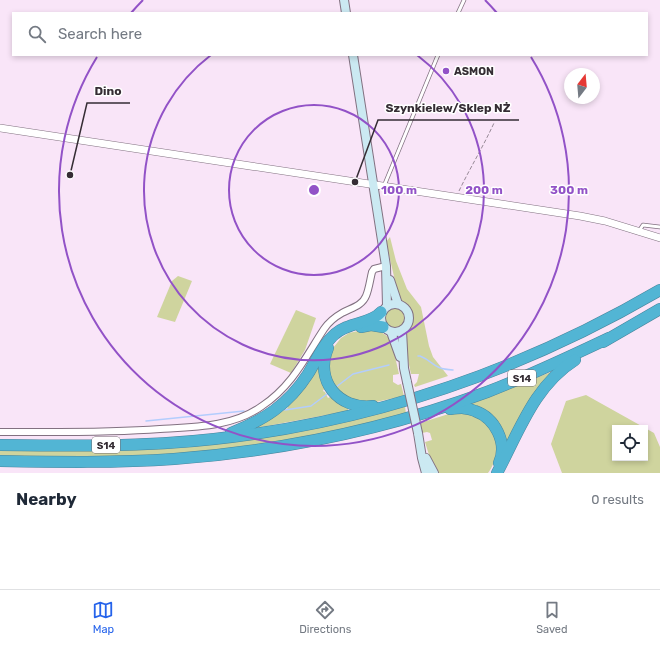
<!DOCTYPE html>
<html lang="en">
<head>
<meta charset="utf-8">
<style>
	:root { --surface:#fff; --page:#f2f2f3; --text:#1f2937; --muted:#747a83; --line:#e0e1e3; --accent:#2563eb }
	body { margin:0; font-family:Rubik,sans-serif; background:var(--page); color:var(--text) }
	.controls { position:absolute; right:12px; bottom:12px; display:grid; overflow:hidden; border-radius:0px; box-shadow:0 2px 6px #0003 }
	.controls button { width:36px; height:36px; display:grid; place-items:center; padding:0; border:0; border-bottom:1px solid var(--line); background:var(--surface); color:var(--text); font:20px sans-serif }
	.compass { position:absolute; left:564px; top:68px; width:36px; height:36px; border-radius:50%; background:var(--surface); box-shadow:0 2px 6px #0003; rotate:16deg }
	.list { margin:0; padding:0; list-style:none }
	h2 { display:flex; justify-content:space-between; align-items:center; height:52px; margin:0; padding:0 16px; font-size:17px }
	h2 small { font-size:13px; font-weight:400; color:var(--muted) }
	.icon { flex:none; width:22px; height:22px; fill:none; stroke:currentColor; stroke-width:2; stroke-linecap:round; stroke-linejoin:round }
	.map { position:relative; flex:none; width:660px; height:473px; overflow:hidden }
	.search { position:absolute; background:var(--surface); box-shadow:0 2px 6px #0003; left:12px; right:12px; top:12px; height:44px; display:flex; align-items:center; gap:10px; box-sizing:border-box; padding:0 14px; border-radius:0px; color:var(--muted); font-size:15px }
	.sheet { height:116px; background:var(--surface) }
	nav { display:flex; justify-content:space-around; align-items:center; box-sizing:border-box; height:56px; border-top:1px solid var(--line); background:var(--surface); font-size:11px; color:var(--muted) }
	nav a { display:grid; justify-items:center; gap:2px }
	nav .on { color:var(--accent) }
	.map>svg:first-child { display:block }
	.green { fill:#cfd49e; fill-rule:evenodd }
	.lines { fill:none; stroke-linecap:round; stroke-linejoin:round }
	.stream { stroke:#b3cdfd; stroke-width:1.5 }
	.service-casing { stroke:#827181; stroke-width:4.5 }
	.minor-casing { stroke:#827181; stroke-width:8 }
	.tertiary-casing { stroke:#827181; stroke-width:8 }
	.secondary-casing { stroke:#827181; stroke-width:10 }
	.motorway-casing { stroke:#48859c; stroke-width:12 }
	.path { stroke:#978996; stroke-width:1; stroke-dasharray:4 2; stroke-linecap:butt }
	.service { stroke:#fff; stroke-width:3 }
	.minor { stroke:#fff; stroke-width:6 }
	.tertiary { stroke:#fff; stroke-width:7 }
	.secondary { stroke:#cbe9f2; stroke-width:8 }
	.motorway { stroke:#52b5d4; stroke-width:11 }
	.secondary-bridge-casing { stroke:#827181; stroke-width:10; stroke-linecap:butt }
	.secondary-bridge { stroke:#cbe9f2; stroke-width:8 }
	.ring { fill:none; stroke:#9252c7; stroke-width:2 }
	.poi-dot { fill:#9252c7; stroke:#fff; stroke-width:1.5 }
	.labels { text-anchor:middle; stroke-width:3; stroke-linejoin:round; paint-order:stroke }
	.shield { fill:#fff; stroke:#726c71; stroke-width:1 }
	.shield-label { font-size:10px; font-weight:bold; fill:#352d34 }
	.poi-label { font-size:11px; font-weight:bold; fill:#352d34; stroke:#fff; text-anchor:start }
	.centre { fill:#9252c7; stroke:#fff; stroke-width:2 }
	.ring-label { font-size:12px; text-anchor:middle; font-weight:bold; fill:#9252c7; stroke:#fff; stroke-width:3; stroke-linejoin:round; paint-order:stroke }
	.leader { fill:none; stroke:#352d34; stroke-width:1.5 }
	.callout-dot { fill:#352d34; stroke:#fff; stroke-width:1.5 }
	.callout-label { font-size:12px; text-anchor:middle; font-weight:bold; fill:#352d34; stroke:#fff; stroke-width:3; stroke-linejoin:round; paint-order:stroke }
</style>
</head>
<body>
<div class="map">
<svg width="660" height="473" viewBox="0 0 660 473">
	<rect width="100%" height="100%" fill="#f9e5f8"/>
	<g class="green">
		<polygon points="390,237 396,261 407,289 421,307 429,346 433,357 448,376 415,387 414,385 417,382 419,374 411,374 406,351 405,335 412,326 412,313 409,307 399,298 386,242"/>
		<polygon points="178,276 192,281 175,322 157,317 172,281"/>
		<circle cx="395" cy="318" r="11"/>
		<polygon points="296,310 316,318 305,350 291,373 270,364 282,339"/>
		<polygon points="367,329 377,329 391,339 399,374 393,375 393,382 398,385 401,384 404,396 371,403 351,401 331,383 328,368 333,348 341,338 349,333"/>
		<polygon points="319,365 325,387 323,391 325,392 328,398 330,397 348,408 348,411 256,428 255,427 288,408 287,406"/>
		<polygon points="551,372 508,445 470,404"/>
		<path d="M586,395L654,433L660,447V473H562L551,444L566,401ZM615,428H645V458H615Z"/>
		<polygon points="405,406 406,414 377,423 268,445 142,457 0,457 0,449 138,448"/>
		<path d="M455,412C465,412 477,415 485,421C501,434 499,459 488,473H439L429,455L425,442L432,440L430,433L427,432L422,433L420,423Z"/>
	</g>
	<g class="lines">
		<g class="stream">
			<path d="M418,356H420C435,362 432,369 453,370"/>
			<polyline points="336,387 353,374 389,365"/>
			<polyline points="285,410 311,406 327,394"/>
			<polyline points="146,421 244,411"/>
		</g>
		<g class="service-casing">
			<g id="service">
				<polyline points="458,13 464,0"/>
				<polyline points="384,186 438,55"/>
				<polyline points="639,231 643,225 660,227"/>
			</g>
		</g>
		<g class="minor-casing">
			<path id="minor" d="M0,432C53,432 107,433 160,429C195,427 233,427 262,406C292,386 305,358 324,329C328,323 335,317 342,313C351,308 362,306 366,296C369,289 370,280 372,272L374,269L386,266"/>
		</g>
		<g class="tertiary-casing">
			<polyline id="tertiary" points="0,128 580,216 605,221 660,238"/>
		</g>
		<g class="secondary-casing">
			<g id="secondary">
				<polyline points="344,0 346,13"/>
				<polyline points="353,55 386,266 387,306"/>
				<polyline points="390,280 398,304"/>
				<circle cx="395" cy="318" r="14"/>
				<polyline points="402,331 404,368 407,382"/>
				<polyline points="391,332 400,357"/>
				<polyline points="418,433 422,458 426,473"/>
				<polyline points="426,458 434,473"/>
			</g>
		</g>
		<g class="motorway-casing">
			<g id="motorway">
				<polyline points="361,327 371,325 383,327"/>
				<polyline points="603,342 660,309"/>
				<path d="M328,348C314,381 339,410 373,406"/>
				<path d="M450,409C459,408 467,407 475,411C495,418 508,443 499,463"/>
				<path d="M231,433C264,420 288,405 308,374C316,361 323,344 335,334C348,322 371,324 381,312"/>
				<path d="M0,445C71,446 143,447 214,439C372,422 523,370 660,290"/>
				<path d="M0,461C58,462 116,463 174,459C281,451 387,429 487,392C529,376 569,357 609,338"/>
				<path d="M497,473C519,432 534,386 575,360"/>
			</g>
		</g>
		<path class="path" d="M459,191C470,168 483,147 494,123"/>
		<use href="#service" class="service"/>
		<use href="#minor" class="minor"/>
		<use href="#tertiary" class="tertiary"/>
		<use href="#secondary" class="secondary"/>
		<use href="#motorway" class="motorway"/>
		<g class="secondary-bridge-casing">
			<polyline id="secondary-bridge" points="407,382 418,433"/>
		</g>
		<use href="#secondary-bridge" class="secondary-bridge"/>
	</g>
	<g class="ring">
		<circle cx="314" cy="190" r="85"/>
		<path d="M417 55A170 170 0 1 1 211 55"/>
		<path d="M131 13A255 255 0 0 1 143 0M485 0A255 255 0 0 1 497 13M531 57A255 255 0 1 1 97 57"/>
	</g>
	<circle class="poi-dot" cx="446" cy="71" r="4"/>
	<g class="labels">
		<g class="shield">
			<rect x="508" y="370" width="28" height="16" rx="3"/>
			<rect x="92" y="437" width="28" height="16" rx="3"/>
		</g>
		<g class="shield-label">
			<text x="522" y="382">S14</text>
			<text x="106" y="449">S14</text>
		</g>
		<g class="poi-label">
			<text x="454" y="75">ASMON</text>
		</g>
	</g>
	<circle cx="314" cy="190" r="6" class="centre"/>
	<g class="ring-label">
		<text x="399" y="194">100 m</text>
		<text x="484" y="194">200 m</text>
		<text x="569" y="194">300 m</text>
	</g>
	<path class="leader" d="M70 175L87 103H130M355 182L378 120H519"/>
	<g class="callout-dot">
		<circle cx="70" cy="175" r="4"/>
		<circle cx="355" cy="182" r="4"/>
	</g>
	<g class="callout-label">
		<text x="108" y="95">Dino</text>
		<text x="448" y="112">Szynkielew/Sklep NŻ</text>
	</g>
</svg>
<div class="controls">
<button><svg class="icon" aria-label="locate" viewBox="0 0 24 24"><circle cx="12" cy="12" r="6"/><path d="M12 2v4M12 18v4M2 12h4M18 12h4"/></svg></button>
</div>
<svg class="compass" viewBox="-18 -18 36 36"><path d="M0-13l5 13h-10z" fill="#e53935"/><path d="M0 13l5-13h-10z" fill="#747a83"/></svg>
<div class="search"><svg class="icon" aria-label="search" viewBox="0 0 24 24"><circle cx="10" cy="10" r="6"/><path d="M15 15l6 6"/></svg>Search here</div>
</div>
<section class="sheet">
<h2>Nearby<small>0 results</small></h2>
<ul class="list">
</ul>
</section>
<nav>
<a class="on"><svg class="icon" aria-label="map" viewBox="0 0 24 24"><path d="M3 6l6-2 6 2 6-2v14l-6 2-6-2-6 2zM9 4v14M15 6v14"/></svg>Map</a>
<a><svg class="icon" aria-label="directions" viewBox="0 0 24 24"><path d="M12 3l9 9-9 9-9-9zM9 14v-3h6M13 9l2 2-2 2"/></svg>Directions</a>
<a><svg class="icon" aria-label="saved" viewBox="0 0 24 24"><path d="M7 4h10v16l-5-4-5 4z"/></svg>Saved</a>
</nav>
</body>
</html>
